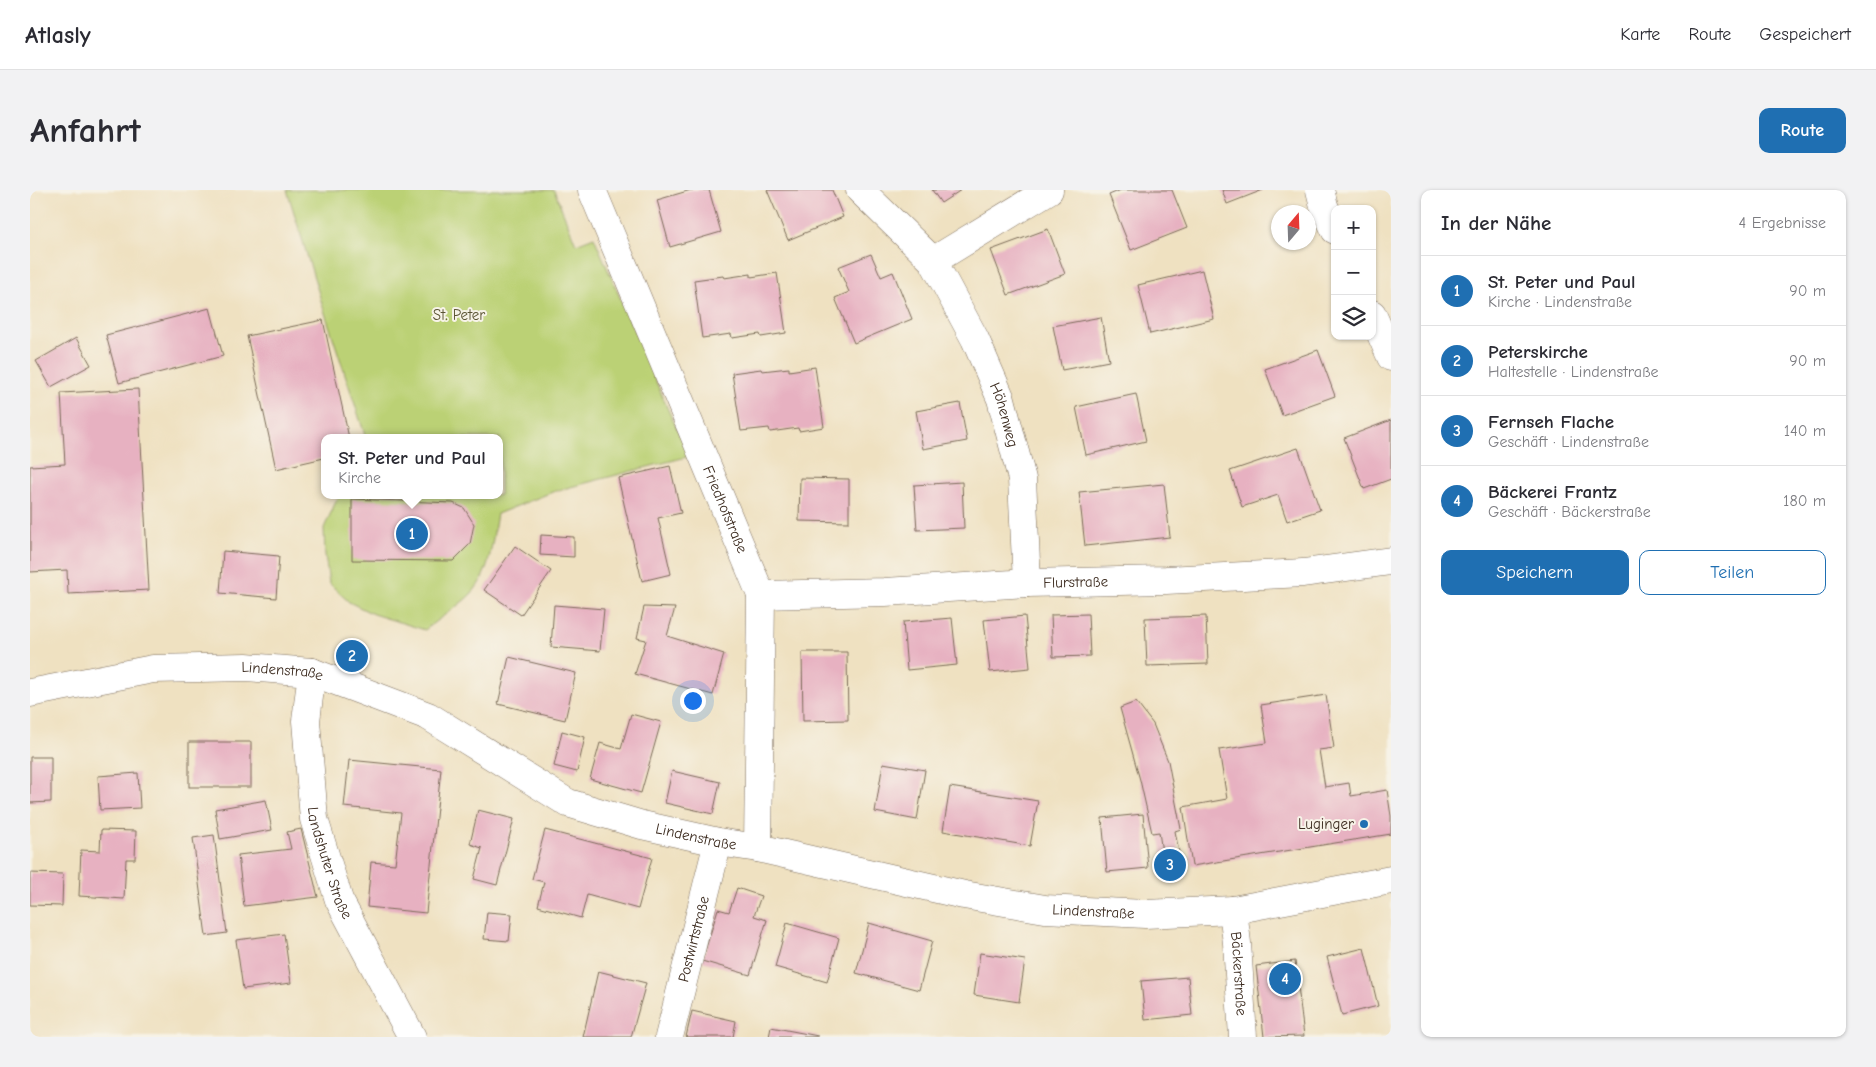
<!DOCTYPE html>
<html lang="de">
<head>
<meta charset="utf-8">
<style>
	:root { --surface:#fff; --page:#f2f2f3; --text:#2b2b33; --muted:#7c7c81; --line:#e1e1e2; --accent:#1f6fb2 }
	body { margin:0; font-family:"Comic Neue",sans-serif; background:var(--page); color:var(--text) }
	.controls { position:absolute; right:15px; top:15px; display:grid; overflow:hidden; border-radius:10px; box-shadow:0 1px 4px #0004 }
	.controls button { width:45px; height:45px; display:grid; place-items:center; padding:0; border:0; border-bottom:1px solid var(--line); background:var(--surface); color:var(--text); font:25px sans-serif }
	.compass { position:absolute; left:1241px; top:15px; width:45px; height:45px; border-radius:50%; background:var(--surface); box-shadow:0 1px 4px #0004; rotate:19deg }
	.you { position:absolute; left:662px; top:510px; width:18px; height:18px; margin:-12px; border:4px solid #fff; border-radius:50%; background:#1a73e8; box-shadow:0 0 0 8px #1a73e833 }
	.badge { display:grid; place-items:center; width:32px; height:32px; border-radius:50%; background:var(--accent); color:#fff; font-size:16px; font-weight:700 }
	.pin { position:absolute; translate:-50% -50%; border:2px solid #fff; box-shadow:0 1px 5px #0006 }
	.popup { position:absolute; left:291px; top:244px; width:182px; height:65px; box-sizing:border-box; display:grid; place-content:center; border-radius:10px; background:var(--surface); filter:drop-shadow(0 1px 4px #0005); font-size:16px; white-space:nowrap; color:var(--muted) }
	.popup b { font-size:19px; color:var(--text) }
	.popup::after { content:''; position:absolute; left:50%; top:100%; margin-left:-10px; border:10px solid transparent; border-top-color:var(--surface) }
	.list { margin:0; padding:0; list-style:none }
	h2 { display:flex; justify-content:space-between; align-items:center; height:65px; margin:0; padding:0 20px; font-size:21px }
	h2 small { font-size:16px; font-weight:400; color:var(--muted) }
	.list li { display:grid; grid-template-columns:32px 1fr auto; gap:15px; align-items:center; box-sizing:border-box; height:70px; padding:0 20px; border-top:1px solid var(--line) }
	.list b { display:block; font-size:19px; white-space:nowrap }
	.list p { margin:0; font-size:16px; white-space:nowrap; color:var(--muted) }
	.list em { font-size:16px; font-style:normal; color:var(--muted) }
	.actions { display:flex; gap:10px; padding:15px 20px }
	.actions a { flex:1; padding:11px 0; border:1px solid var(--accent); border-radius:10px; text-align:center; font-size:18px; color:var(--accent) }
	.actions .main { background:var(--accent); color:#fff }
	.icon { flex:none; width:28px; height:28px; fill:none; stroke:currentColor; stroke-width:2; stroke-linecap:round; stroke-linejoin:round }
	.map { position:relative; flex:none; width:1361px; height:847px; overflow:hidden; border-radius:10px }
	header { display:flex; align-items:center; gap:30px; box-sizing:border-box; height:70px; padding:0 25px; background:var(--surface); border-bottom:1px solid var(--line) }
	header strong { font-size:24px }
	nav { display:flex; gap:28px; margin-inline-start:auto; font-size:18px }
	.intro { display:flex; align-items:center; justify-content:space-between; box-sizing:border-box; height:120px; padding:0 30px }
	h1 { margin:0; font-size:35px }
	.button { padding:12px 22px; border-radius:10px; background:var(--accent); color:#fff; font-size:18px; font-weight:700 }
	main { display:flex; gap:30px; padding:0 30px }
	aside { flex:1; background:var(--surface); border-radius:10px; box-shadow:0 1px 4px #0004 }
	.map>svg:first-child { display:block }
	.green { fill:#bbd175; stroke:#7b7e4a }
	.building { fill:#e7b1c1 }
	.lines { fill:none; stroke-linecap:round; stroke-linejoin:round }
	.minor-casing { stroke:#7a6a57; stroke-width:29 }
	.minor { stroke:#fff; stroke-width:28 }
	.poi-dot { fill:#1f6fb2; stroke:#f7f3e8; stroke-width:2 }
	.labels { text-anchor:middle; stroke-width:4; stroke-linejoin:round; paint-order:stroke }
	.park-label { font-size:15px; fill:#5b5434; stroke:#f7f3e8 }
	.street-label { font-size:15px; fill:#3b2a1e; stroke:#f7f3e8 }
	.poi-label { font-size:15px; fill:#3b2a1e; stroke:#f7f3e8; text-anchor:end }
</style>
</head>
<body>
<header>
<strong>Atlasly</strong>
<nav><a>Karte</a><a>Route</a><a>Gespeichert</a></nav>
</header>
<div class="intro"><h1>Anfahrt</h1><a class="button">Route</a></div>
<main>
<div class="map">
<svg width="1361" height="847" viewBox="0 0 1361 847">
	<rect width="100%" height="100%" fill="#f7f3e8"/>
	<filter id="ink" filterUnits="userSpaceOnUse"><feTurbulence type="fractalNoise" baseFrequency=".02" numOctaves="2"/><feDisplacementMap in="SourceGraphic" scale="10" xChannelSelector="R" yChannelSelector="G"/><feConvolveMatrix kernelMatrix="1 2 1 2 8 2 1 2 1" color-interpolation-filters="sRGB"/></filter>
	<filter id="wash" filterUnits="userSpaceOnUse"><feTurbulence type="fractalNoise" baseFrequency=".0096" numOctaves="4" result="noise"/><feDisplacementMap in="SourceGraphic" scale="20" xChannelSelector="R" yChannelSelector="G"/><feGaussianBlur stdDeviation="1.12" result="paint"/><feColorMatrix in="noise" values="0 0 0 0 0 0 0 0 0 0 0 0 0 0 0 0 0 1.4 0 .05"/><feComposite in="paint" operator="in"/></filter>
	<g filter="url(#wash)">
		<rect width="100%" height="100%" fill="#efe1c1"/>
		<path class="green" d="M257,0H524L546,54L564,47L639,222L660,266L525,301L467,324C462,350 461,383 441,404C427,418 410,427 395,440L343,424L319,412L299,393L295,365L294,338L307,309L311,305H470V248H335L334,242L293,117Z"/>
		<g id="blocks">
			<g class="building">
				<polygon points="661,0 679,0 691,42 640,57 627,10"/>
				<polygon points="737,0 802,0 813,27 758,50"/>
				<polygon points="902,0 931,0 911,13"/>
				<polygon points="1091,0 1142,0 1157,38 1101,60 1079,5"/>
				<polygon points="1192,0 1233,0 1197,14"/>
				<polygon points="1018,39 1035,84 978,105 961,60"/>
				<polygon points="841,64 851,87 863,82 882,129 824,153 805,108 819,102 808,77"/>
				<polygon points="1172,80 1184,129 1120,144 1108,95"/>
				<polygon points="747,83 756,143 731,147 730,144 702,148 701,144 672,148 664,90 693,86 694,88 721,84 721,87"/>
				<polygon points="180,118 193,166 89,193 76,145"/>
				<polygon points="1071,127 1079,171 1032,180 1023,136"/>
				<polygon points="293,130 319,248 294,248 294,268 246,279 217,146"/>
				<polygon points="46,148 61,175 21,197 6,171"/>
				<polygon points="1288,160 1305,206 1252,225 1235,179"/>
				<polygon points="785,177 794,237 769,241 768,238 740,242 739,238 711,241 702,183 731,179 732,181 759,178 759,181"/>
				<polygon points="108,199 119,400 38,404 37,380 0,382 0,276 35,274 31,203"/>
				<polygon points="1106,204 1116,251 1056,265 1046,217"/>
				<polygon points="930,213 937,251 893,259 886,221"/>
				<polygon points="1361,230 1361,289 1334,299 1314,248"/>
				<polygon points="1268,258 1290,320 1257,331 1248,305 1212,317 1200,281"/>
				<polygon points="640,276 651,323 628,328 641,384 612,391 588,288"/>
				<polygon points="770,288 819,289 819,332 769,331"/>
				<polygon points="932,292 934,338 887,340 884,295"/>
				<polygon points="1134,294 1140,347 1055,356 1049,302"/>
				<polygon points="322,309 423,313 434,318 444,334 440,354 423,371 322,370"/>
				<polygon points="511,345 544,347 544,367 510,365"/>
				<polygon points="485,356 521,381 491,425 454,400"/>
				<polygon points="193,361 249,366 246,408 190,403"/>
				<polygon points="524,415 574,419 570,461 521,457"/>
				<polygon points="614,417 645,418 637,446 694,464 683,505 605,484 616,450 607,448"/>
				<polygon points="1058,424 1060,466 1023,467 1021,425"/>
				<polygon points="995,426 1000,478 960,482 954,430"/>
				<polygon points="1176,426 1178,474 1117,476 1115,428"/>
				<polygon points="922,428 927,475 877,480 873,432"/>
				<polygon points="772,462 817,462 818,530 773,531"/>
				<polygon points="479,467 546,483 535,530 468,514"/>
				<polygon points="1296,505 1304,558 1289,560 1295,597 1319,593 1321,606 1357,600 1361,626 1361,644 1162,676 1153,617 1197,609 1189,560 1237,553 1231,515"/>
				<polygon points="1106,512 1123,534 1138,571 1151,639 1145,641 1152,678 1135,682 1129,642 1122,643 1110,590 1090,518"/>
				<polygon points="601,524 631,532 611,603 560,589 570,553 591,559"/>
				<polygon points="532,541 555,547 547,582 524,576"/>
				<rect x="159" y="552" width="62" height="45"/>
				<polygon points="0,567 21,567 21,612 0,613"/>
				<polygon points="319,570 411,579 396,723 337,717 341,672 365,674 371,623 314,617"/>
				<polygon points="853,573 895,580 887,630 845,622"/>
				<polygon points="642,581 690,592 683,624 635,613"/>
				<polygon points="108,583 110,618 70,620 68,586"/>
				<polygon points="920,597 1008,611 1000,656 913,641"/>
				<polygon points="236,610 242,640 190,649 185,619"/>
				<polygon points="448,620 484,629 467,695 444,689 452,658 440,654"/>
				<polygon points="1113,624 1118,678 1077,682 1072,628"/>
				<polygon points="271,639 288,707 214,716 208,665 261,659 257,642"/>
				<polygon points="71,640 106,641 105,669 96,669 94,709 49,706 51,660 70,661"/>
				<polygon points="515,640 622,668 608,719 557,705 551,728 508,716 514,692 502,689"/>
				<polygon points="184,645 197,743 176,746 163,648"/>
				<polygon points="0,683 33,684 32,716 0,715"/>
				<polygon points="707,698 731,706 724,726 737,730 720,785 672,771 688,719 699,722"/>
				<polygon points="457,722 482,724 479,751 454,749"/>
				<polygon points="757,733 809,748 797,792 745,777"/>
				<polygon points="839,733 902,751 889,800 826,783"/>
				<polygon points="254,744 261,793 213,799 206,750"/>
				<polygon points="1334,758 1348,816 1312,825 1297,767"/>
				<polygon points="950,763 995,770 989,812 944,805"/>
				<polygon points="1265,771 1274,846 1234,847 1226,776"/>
				<polygon points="568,781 616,793 601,847 553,847"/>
				<polygon points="1158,787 1162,825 1115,830 1111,791"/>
				<polygon points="662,821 706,831 703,847 656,847"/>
				<polygon points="741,837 788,846 788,847 739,847"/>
			</g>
		</g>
	</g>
	<g filter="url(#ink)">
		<use href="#blocks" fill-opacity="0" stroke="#7a6a57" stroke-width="1"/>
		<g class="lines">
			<g class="minor-casing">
				<g id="minor">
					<path id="s1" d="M562,0L731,405L728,658"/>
					<path id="s2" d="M830,0L903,71L945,149L971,209L992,289L997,393"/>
					<polyline points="1290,0 1294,16 1305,40"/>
					<polyline points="903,71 1019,0"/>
					<polyline points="1342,124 1361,167"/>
					<path id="s3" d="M731,405L855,402L997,393L1136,390L1273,383L1361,371"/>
					<path id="s4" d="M282,482L276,531L284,629L309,710L382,847"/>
					<path id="s5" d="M0,503L123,479L216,477L282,482L398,526L538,613L612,635L688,652L728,658L934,705L1015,719L1115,724L1203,720L1361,690"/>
					<path id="s6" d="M1203,720L1207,753L1213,847"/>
					<path id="s7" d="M639,847L688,652"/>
				</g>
			</g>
			<use href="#minor" class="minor"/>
		</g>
	</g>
	<circle class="poi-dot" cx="1334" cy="634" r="5"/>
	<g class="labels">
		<g class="park-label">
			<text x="429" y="130">St. Peter</text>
		</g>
		<g class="street-label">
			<text dy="5" stroke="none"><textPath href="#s2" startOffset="272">Höhenweg</textPath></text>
			<text dy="5" stroke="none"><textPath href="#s1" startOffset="346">Friedhofstraße</textPath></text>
			<text dy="5" stroke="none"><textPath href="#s3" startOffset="315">Flurstraße</textPath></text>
			<text dy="5" stroke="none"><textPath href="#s5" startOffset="255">Lindenstraße</textPath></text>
			<text dy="5" stroke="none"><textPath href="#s5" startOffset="706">Lindenstraße</textPath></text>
			<text dy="5" stroke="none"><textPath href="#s4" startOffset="194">Landshuter Straße</textPath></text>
			<text dy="5" stroke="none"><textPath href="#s5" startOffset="1111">Lindenstraße</textPath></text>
			<text dy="5" stroke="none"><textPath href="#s7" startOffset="101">Postwirtstraße</textPath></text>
			<text dy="5" stroke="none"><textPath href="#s6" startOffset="64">Bäckerstraße</textPath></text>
		</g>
		<g class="poi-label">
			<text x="1324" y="639">Luginger</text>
		</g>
	</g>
</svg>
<div class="controls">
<button>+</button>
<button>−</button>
<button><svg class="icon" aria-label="layers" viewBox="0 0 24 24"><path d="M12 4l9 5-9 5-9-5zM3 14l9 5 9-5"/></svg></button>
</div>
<svg class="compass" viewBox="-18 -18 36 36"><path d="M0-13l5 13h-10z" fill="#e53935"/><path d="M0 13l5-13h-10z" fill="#7c7c81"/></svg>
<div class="you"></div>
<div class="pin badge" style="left:382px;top:344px">1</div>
<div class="popup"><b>St. Peter und Paul</b>Kirche</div>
<div class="pin badge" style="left:322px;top:466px">2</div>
<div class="pin badge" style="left:1140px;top:675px">3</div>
<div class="pin badge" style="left:1255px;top:789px">4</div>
</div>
<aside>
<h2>In der Nähe<small>4 Ergebnisse</small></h2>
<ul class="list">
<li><span class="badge">1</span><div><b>St. Peter und Paul</b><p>Kirche · Lindenstraße</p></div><em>90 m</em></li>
<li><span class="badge">2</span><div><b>Peterskirche</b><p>Haltestelle · Lindenstraße</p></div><em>90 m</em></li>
<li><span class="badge">3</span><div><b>Fernseh Flache</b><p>Geschäft · Lindenstraße</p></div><em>140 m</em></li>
<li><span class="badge">4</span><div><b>Bäckerei Frantz</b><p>Geschäft · Bäckerstraße</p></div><em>180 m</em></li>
</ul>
<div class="actions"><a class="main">Speichern</a><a>Teilen</a></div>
</aside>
</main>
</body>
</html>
